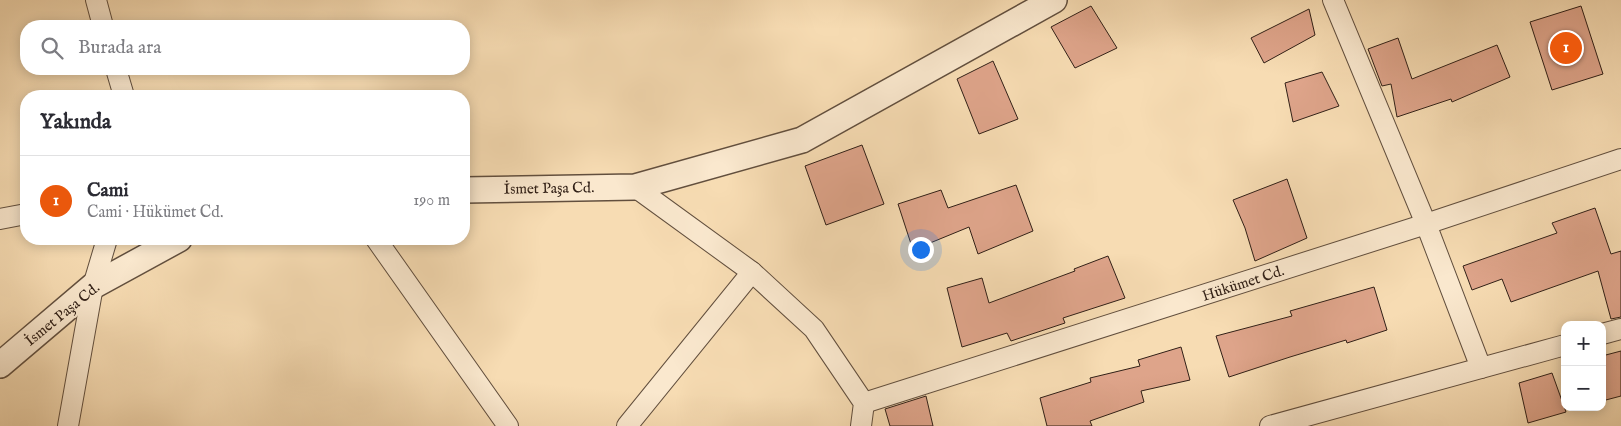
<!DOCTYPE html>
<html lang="tr">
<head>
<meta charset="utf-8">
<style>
	:root { --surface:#fff; --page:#f7f7f7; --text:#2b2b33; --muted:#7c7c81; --line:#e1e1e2; --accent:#ea580c }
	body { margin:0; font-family:"IM FELL English",serif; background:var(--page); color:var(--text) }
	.controls { position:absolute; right:15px; bottom:15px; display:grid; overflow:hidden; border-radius:10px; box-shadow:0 2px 12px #0003 }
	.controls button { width:45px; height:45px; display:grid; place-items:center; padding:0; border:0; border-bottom:1px solid var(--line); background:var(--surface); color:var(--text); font:25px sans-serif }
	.you { position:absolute; left:920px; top:249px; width:18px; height:18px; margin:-12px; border:4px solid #fff; border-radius:50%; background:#1a73e8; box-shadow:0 0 0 8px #1a73e833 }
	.badge { display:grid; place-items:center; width:32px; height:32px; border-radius:50%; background:var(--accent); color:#fff; font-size:16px; font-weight:700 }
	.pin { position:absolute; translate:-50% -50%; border:2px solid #fff; box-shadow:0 1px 5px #0006 }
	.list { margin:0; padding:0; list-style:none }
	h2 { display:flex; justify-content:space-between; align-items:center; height:65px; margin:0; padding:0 20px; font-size:21px }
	h2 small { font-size:16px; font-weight:400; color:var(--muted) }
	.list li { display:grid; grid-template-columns:32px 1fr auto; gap:15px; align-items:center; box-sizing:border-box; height:90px; padding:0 20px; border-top:1px solid var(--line) }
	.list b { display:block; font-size:19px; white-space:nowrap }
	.list p { margin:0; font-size:16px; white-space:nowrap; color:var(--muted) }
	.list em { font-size:16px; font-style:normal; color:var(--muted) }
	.icon { flex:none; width:28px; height:28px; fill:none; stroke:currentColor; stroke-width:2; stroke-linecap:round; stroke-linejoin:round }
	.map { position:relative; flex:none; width:1621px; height:426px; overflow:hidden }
	.search { position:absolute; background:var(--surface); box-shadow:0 2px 12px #0003; left:20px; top:20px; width:450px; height:55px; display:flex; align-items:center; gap:12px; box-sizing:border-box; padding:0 18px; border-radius:20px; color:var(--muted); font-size:19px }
	.panel { position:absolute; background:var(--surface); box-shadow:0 2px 12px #0003; left:20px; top:90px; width:450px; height:155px; border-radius:20px }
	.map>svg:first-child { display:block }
	.building { fill:#dea48a; stroke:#312017 }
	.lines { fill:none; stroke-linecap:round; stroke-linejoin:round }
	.minor-casing { stroke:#624f3e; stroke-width:22 }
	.tertiary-casing { stroke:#624f3e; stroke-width:28 }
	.minor { stroke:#fae8ce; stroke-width:20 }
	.tertiary { stroke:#fae8ce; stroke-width:25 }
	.labels { text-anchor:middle; stroke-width:4.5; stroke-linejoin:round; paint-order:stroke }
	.street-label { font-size:15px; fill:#312017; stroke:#fae8ce }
</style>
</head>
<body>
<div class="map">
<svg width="1621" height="426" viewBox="0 0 1621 426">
	<rect width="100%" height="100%" fill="#f7dcb3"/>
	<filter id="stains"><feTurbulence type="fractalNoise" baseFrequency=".004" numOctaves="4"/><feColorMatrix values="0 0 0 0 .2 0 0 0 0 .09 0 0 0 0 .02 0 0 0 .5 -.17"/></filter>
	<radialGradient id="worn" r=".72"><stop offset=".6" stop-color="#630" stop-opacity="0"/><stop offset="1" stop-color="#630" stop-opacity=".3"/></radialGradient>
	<g class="building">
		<polygon points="1091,6 1117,48 1075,68 1051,27"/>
		<polygon points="1581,6 1603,74 1552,90 1530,22"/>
		<polygon points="1309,9 1315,35 1264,63 1251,38"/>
		<polygon points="1398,38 1412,79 1497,45 1510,77 1452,102 1451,99 1397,117 1391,84 1382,86 1368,49"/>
		<polygon points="993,61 1018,119 979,134 957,79"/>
		<polygon points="1322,72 1339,106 1293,122 1285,83"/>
		<polygon points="862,145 884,204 826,225 805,166"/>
		<polygon points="1287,179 1307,238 1255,261 1245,228 1233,200"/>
		<polygon points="1016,185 1033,231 978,254 969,227 913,250 898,204 941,190 948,208"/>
		<polygon points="1595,208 1611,254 1621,251 1621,317 1611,319 1598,271 1511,302 1502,279 1472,290 1463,266 1557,233 1552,223"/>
		<polygon points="1108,256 1125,298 1063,318 1065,323 1011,341 1007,333 962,347 947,288 982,278 989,303 1075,271 1074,269"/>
		<polygon points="1374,287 1387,330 1347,343 1346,340 1290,357 1229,377 1216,336 1292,316 1290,311"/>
		<polygon points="1181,347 1190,380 1141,391 1144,402 1090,421 1092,426 1047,426 1040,398 1091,382 1090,378 1140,366 1138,360"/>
		<polygon points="1621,351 1621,396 1602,401 1602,356"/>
		<polygon points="1552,373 1566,412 1528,423 1519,383"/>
		<polygon points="926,396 933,426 890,426 885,409"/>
	</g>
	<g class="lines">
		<g class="minor-casing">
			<g id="minor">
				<polyline points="96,0 103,26"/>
				<polyline points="1333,0 1426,224 1481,368"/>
				<polyline points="116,69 124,96"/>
				<polyline points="635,187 752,272 814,329 864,403 861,426"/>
				<polyline points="0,219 26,214"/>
				<polyline points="376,239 508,426"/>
				<polyline points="1602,334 1621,329"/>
				<polyline points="864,403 1426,224 1621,159"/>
				<polyline points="68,426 93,286 107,239"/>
				<polyline points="627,426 752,272"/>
				<polyline points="1270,426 1565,345"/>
			</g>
		</g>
		<g class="tertiary-casing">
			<g id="tertiary">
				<polyline points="464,190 635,187 802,140 1054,0"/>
				<polyline points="0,365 93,286 179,239"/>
			</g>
		</g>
		<use href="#minor" class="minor"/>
		<use href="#tertiary" class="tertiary"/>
	</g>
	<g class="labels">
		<g class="street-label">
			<text transform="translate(549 188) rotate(-1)" y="5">İsmet Paşa Cd.</text>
			<text transform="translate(1243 283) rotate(-18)" y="5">Hükümet Cd.</text>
			<text transform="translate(62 314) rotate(-39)" y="5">İsmet Paşa Cd.</text>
		</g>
	</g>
	<rect width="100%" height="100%" filter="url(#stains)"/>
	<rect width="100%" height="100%" fill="url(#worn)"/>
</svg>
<div class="controls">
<button>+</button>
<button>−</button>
</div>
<div class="you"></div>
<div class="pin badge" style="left:1566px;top:48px">1</div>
<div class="search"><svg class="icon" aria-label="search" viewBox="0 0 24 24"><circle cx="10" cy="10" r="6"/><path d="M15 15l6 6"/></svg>Burada ara</div>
<section class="panel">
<h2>Yakında<small></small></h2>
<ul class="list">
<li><span class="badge">1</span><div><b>Cami</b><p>Cami · Hükümet Cd.</p></div><em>190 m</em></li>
</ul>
</section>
</div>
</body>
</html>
